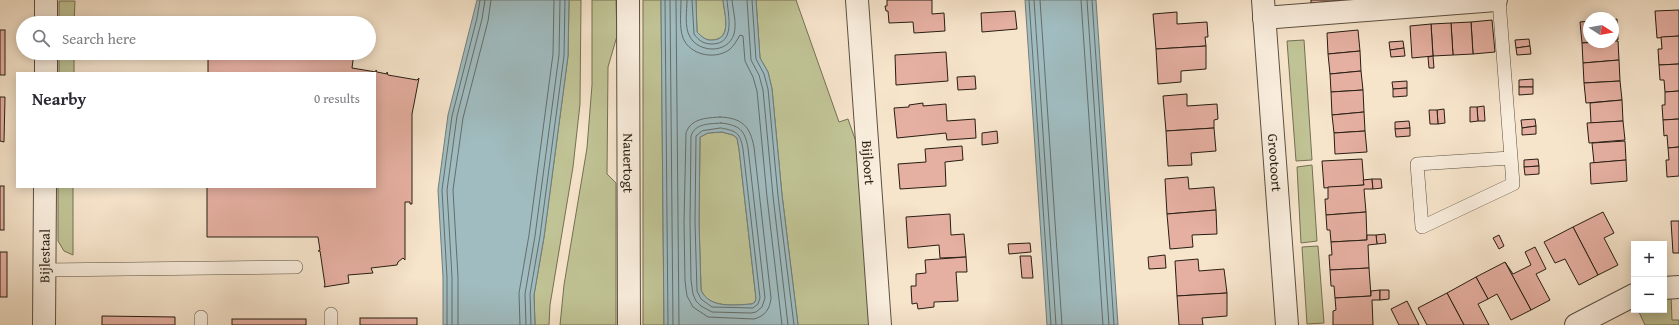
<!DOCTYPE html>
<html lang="en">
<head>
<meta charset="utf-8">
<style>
	:root { --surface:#fff; --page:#f2f2f3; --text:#2b2b33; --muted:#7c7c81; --line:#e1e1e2 }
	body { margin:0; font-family:"Gentium Book Plus",serif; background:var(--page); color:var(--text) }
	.controls { position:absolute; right:12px; bottom:12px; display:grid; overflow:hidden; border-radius:0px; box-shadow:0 2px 10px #0003 }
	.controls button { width:36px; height:36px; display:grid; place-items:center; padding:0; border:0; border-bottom:1px solid var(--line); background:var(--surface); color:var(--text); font:20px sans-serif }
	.compass { position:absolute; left:1583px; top:12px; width:36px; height:36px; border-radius:50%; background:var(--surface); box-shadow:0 2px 10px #0003; rotate:101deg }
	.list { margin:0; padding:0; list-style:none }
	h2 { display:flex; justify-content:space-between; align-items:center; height:52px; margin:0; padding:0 16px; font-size:17px }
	h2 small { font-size:13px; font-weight:400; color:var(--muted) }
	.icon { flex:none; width:22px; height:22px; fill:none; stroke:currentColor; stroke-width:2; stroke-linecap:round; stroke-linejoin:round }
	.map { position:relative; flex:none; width:1679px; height:325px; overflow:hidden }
	.search { position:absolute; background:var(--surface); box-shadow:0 2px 10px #0003; left:16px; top:16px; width:360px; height:44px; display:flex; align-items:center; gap:10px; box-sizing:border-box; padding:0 14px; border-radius:22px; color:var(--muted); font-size:15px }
	.panel { position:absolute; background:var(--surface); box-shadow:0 2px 10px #0003; left:16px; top:72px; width:360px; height:116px; border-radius:0px }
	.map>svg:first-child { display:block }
	.green { fill:#c0c395; stroke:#747054 }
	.water { fill:#a0bcc0; stroke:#707d7b; fill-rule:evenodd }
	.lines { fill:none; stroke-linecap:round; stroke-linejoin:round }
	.shore { stroke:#646d6a; stroke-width:1 }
	.building { fill:#e5afa1; stroke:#271e13 }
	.service-casing { stroke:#5b5041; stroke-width:14 }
	.minor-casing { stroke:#5b5041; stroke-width:24 }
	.tertiary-casing { stroke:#5b5041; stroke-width:24 }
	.service { stroke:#f9eddd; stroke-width:13 }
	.minor { stroke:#f9eddd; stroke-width:22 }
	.tertiary { stroke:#f9eddd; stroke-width:22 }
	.labels { text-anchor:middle; stroke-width:3; stroke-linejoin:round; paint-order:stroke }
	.street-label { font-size:14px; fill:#271e13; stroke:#f9eddd }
</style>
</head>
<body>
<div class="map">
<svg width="1679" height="325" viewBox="0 0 1679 325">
	<rect width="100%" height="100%" fill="#f6e4cb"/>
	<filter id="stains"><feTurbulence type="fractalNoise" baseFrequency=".005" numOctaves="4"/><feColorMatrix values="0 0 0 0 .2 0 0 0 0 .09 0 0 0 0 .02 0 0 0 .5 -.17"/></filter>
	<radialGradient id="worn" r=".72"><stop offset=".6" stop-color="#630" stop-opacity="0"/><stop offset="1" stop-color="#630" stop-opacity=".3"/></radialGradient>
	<g class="green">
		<polygon points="569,0 581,0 580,104 573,167 550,305 549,325 535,325 534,295 544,237 568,56"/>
		<polygon points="592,0 616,0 617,36 608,67 607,174 616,183 616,325 560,325 564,285 587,148 592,85"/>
		<polygon points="643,0 661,0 664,325 643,325"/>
		<path d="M696,0H723C724,12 733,38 713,40C706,41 702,37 697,32Z"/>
		<polygon points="756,0 796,0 839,122 848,119 861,156 872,325 798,325 782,195 772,89 768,72 760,58"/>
		<polygon points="59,1 75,1 74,23 59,23"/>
		<polygon points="1304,40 1312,160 1296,161 1287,41"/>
		<rect x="59" y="53" width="15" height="20"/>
		<path d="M722,132L733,135L737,138L739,149L756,299L755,302L752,304C735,305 709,309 701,290L699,222L700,137L708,133Z"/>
		<polygon points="1312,165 1317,241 1301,243 1297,167"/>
		<polygon points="58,187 73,187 73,255 64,251 58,241"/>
		<polygon points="1318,246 1324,323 1307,324 1302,247"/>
		<polygon points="1671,296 1672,320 1679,320 1679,325 1645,325 1638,310 1664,310 1664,297"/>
	</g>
	<g class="water">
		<polygon points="477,0 569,0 568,56 544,237 534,295 535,325 443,325 443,277 438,190 448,115"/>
		<path d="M661,0H696L697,32C702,37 706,41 713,40C733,39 724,12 723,0H756L760,58L768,72L772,89L782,195L798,325H664ZM722,132L733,135L737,138L739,149L756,298L755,302L752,304C735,305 709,309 701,290L699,222L700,137L708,133Z"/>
		<polygon points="1025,0 1096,0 1118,325 1047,325"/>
	</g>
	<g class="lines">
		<g class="shore">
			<polyline points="665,0 668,325"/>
			<polyline points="670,0 673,325"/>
			<polyline points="676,0 679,325"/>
			<path d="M681,0C681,12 679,27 683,38C690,55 714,60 729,50C734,46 737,40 740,35L743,36L745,61L753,77L757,91L767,197L782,325"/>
			<path d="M687,0C687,10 684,27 690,37C699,53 728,54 734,34C737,23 733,11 732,0"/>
			<path d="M692,0L694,34C699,41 704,44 712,44C736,44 728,15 727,0"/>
			<polyline points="747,0 751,60 759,75 763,90 773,196 788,325"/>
			<polyline points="752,0 756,59 764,74 768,89 778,196 794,325"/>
			<polyline points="1029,0 1051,325"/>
			<polyline points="1034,0 1056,325"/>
			<polyline points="1040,0 1062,325"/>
			<polyline points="1081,0 1103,325"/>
			<polyline points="1087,0 1109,325"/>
			<polyline points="1092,0 1114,325"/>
			<path d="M720,117C742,118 750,126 754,147L771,298C770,309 765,316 754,319L708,317L693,307L687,296L685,281L684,222L686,133C691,118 707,118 720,117Z"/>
			<path d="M721,123C739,125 745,130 748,148L765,298L762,307L756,312L751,313L712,312L701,306L696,301L693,294L691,280L690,222L691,136C695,123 710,124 721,123Z"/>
			<path d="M721,128C737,131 740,133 743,149L760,298L758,304L753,308L712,307L701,299L697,291L695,222L696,136L702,131Z"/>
			<polyline points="447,325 447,277 442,190 452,116 477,18 480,0"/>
			<polyline points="452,325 452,277 447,190 457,116 482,19 485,0"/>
			<polyline points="458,325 458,277 453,190 463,118 488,21 491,0"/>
			<polyline points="520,325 519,293 529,235 553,54 554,0"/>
			<polyline points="526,325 525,294 535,236 559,55 560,0"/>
			<polyline points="531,325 530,294 540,236 564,56 565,0"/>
		</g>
	</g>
	<g class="building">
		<polygon points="887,0 932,0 932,14 944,13 945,31 914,33 913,22 889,23 888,11 886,11 885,6 887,6"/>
		<polygon points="1311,0 1351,0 1311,3"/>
		<polygon points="1679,10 1679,36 1657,38 1655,11"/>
		<polygon points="1015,11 1017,29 982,32 981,13"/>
		<polygon points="1177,12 1177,24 1207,22 1208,37 1205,37 1206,46 1156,49 1153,14"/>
		<polygon points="1617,19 1618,40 1613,40 1613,20"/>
		<polygon points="1492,20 1495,52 1473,54 1471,22"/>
		<polygon points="1589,21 1589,42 1592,42 1582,43 1580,22"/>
		<polygon points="1471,22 1473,54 1453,55 1451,23"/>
		<polygon points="1451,23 1453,55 1433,56 1431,24"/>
		<polygon points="1431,24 1433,56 1412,58 1410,26"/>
		<rect x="0" y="30" width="5" height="45"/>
		<polygon points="1358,30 1360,51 1328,54 1327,33"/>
		<polygon points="1679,36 1679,64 1659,65 1658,49 1662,49 1661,37"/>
		<polygon points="1529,39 1530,46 1516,48 1515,40"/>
		<polygon points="1403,41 1404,48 1390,50 1389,42"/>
		<polygon points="1613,41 1618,41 1619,60 1583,63 1582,43"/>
		<polygon points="1206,46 1206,69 1181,71 1181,82 1158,84 1156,49"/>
		<polygon points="1530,46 1531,54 1517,55 1516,48"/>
		<polygon points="1404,48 1405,56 1391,57 1390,50"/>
		<polygon points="1360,51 1361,71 1330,74 1328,54"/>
		<polygon points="946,52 948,81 896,85 895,55"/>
		<polygon points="352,53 354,53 352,68 376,72 376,70 377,72 387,74 387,72 388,75 417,80 419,78 412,114 412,204 410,204 410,202 405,202 405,260 403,258 398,262 397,265 371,268 373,273 348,275 349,283 324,287 325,285 320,251 318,251 320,250 318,237 207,237 207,187 375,187 375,73 208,73 208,56 352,55"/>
		<polygon points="1433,56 1434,68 1429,68 1428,57"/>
		<polygon points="1619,60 1620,81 1584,83 1583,63"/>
		<polygon points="1679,64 1679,91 1665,92 1664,80 1660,80 1659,65"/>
		<polygon points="1361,71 1363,90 1331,92 1330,74"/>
		<polygon points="975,76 976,89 958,90 957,77"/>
		<polygon points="1533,79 1533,87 1519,87 1519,80"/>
		<polygon points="1407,81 1407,88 1393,89 1392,82"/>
		<polygon points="1620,81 1622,100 1586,103 1584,83"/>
		<polygon points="1519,87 1533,87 1533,94 1519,95"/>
		<polygon points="1407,88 1407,96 1393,97 1393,89"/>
		<polygon points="1363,90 1364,112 1332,115 1331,92"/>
		<polygon points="1679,91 1679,119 1663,120 1662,105 1665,105 1665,92"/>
		<polygon points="1187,94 1187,106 1217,104 1218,119 1214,120 1214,128 1166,131 1163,96"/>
		<polygon points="0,97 5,97 4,142 0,141"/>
		<polygon points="1622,100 1623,121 1591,123 1590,103"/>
		<polygon points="923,103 923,106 946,104 947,121 975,119 976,138 947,140 946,133 897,138 894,108 909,107 909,105"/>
		<polygon points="1484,106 1485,121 1478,121 1477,107"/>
		<polygon points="1470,107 1477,107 1478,121 1470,122"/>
		<polygon points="1444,109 1445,123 1438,124 1437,110"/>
		<polygon points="1429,110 1437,110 1438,124 1430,124"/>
		<polygon points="1364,112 1365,131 1334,133 1332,115"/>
		<polygon points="1535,119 1536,126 1522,128 1521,120"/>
		<polygon points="1679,119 1679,147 1668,148 1667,135 1664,136 1663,120"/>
		<polygon points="1409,121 1410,128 1395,129 1395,122"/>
		<polygon points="1623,121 1625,140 1589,143 1587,123"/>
		<polygon points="1536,126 1536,134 1522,135 1522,128"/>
		<polygon points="1214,128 1216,151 1191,153 1192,165 1168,166 1166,131"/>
		<polygon points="1410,128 1410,136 1396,137 1395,129"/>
		<polygon points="997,131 998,143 982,145 982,133"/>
		<polygon points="1365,131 1367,152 1335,154 1334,133"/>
		<polygon points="1625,141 1626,160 1594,163 1592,143"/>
		<polygon points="962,146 963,160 945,162 946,186 900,189 898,164 926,162 925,149"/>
		<polygon points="1679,147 1679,176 1667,177 1666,160 1669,160 1668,148"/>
		<polygon points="1362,159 1364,185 1324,188 1322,161"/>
		<polygon points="1538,159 1539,166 1524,167 1524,160"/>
		<polygon points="1626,160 1627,181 1591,184 1590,163"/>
		<polygon points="1539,166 1539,174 1525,175 1524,167"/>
		<polygon points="1188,177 1189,189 1214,187 1216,210 1167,214 1165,179"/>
		<polygon points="1372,179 1373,189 1364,189 1366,212 1326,215 1325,199 1328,199 1328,187 1364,185 1363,180"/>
		<polygon points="1372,179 1381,179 1382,188 1373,189"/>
		<rect x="0" y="186" width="4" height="44"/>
		<polygon points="1216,210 1217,234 1192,235 1193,247 1170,249 1167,214"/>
		<polygon points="1366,212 1367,240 1331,242 1330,230 1327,230 1326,215"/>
		<polygon points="1603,212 1614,233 1604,238 1618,265 1598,275 1573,227"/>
		<polygon points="950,214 951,235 964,234 966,257 940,258 939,245 908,248 906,217"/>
		<polygon points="1671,221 1679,221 1679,253 1673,253"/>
		<polygon points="1573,227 1598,275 1579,285 1565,259 1555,263 1544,242"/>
		<polygon points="1385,234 1386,243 1377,244 1376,235"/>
		<polygon points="1367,235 1376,235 1377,244 1368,245 1369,268 1330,270 1329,255 1332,255 1331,242 1367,240"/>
		<polygon points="1499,235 1504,246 1499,249 1493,238"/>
		<polygon points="1030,243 1031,252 1009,254 1008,244"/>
		<polygon points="1535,247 1546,269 1536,274 1550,300 1531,310 1505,262 1513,274 1531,265 1525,252"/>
		<rect x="0" y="252" width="7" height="45"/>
		<polygon points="1165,255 1166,268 1149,269 1148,257"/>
		<polygon points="1020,256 1031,256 1033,278 1022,278"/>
		<polygon points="966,257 967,272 956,272 958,301 934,302 934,307 918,309 917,303 912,304 911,286 916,286 916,274 926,273 925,260"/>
		<polygon points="1198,259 1199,271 1224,269 1227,293 1177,296 1175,261"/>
		<polygon points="1505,262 1531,310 1511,320 1497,294 1488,299 1476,277"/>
		<polygon points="1369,268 1371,296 1335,298 1334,286 1331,286 1330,270"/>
		<polygon points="1476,277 1488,299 1478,304 1489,325 1464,325 1447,293"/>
		<polygon points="1380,290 1380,300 1372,300 1373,325 1333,325 1333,311 1336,310 1335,298 1371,296 1371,291"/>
		<polygon points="1380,290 1389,290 1389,299 1380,300"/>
		<polygon points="1227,293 1227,316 1202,318 1203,325 1179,325 1177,296"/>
		<polygon points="1447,293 1464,325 1427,325 1418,308"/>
		<polygon points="1407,301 1419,325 1399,325 1391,309"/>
		<polygon points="102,316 175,317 175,325 102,325"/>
		<rect x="360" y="318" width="57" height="7"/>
		<rect x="232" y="319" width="74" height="6"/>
	</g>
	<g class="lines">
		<g class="service-casing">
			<g id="service">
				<polyline points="1499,0 1513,184 1422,227 1417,164 1510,158"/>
				<polyline points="45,270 296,267"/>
				<polyline points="201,317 201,325"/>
				<polyline points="331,325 331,314"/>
			</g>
		</g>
		<g class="minor-casing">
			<g id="minor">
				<path id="s1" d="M857,0L880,325"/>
				<path id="s2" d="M1263,0L1287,325"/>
				<polyline points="1264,18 1496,0"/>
				<polyline points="46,23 46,0"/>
				<polyline points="46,73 46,53"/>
				<polyline points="1664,288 1679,287"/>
				<path id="s3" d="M44,325L45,187"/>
				<polyline points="1576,325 1634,295"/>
			</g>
		</g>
		<g class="tertiary-casing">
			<g id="tertiary">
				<path id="s4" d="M628,0L629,325"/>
			</g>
		</g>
		<use href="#service" class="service"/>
		<use href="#minor" class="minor"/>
		<use href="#tertiary" class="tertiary"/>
	</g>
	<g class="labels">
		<g class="street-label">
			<text dy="5" stroke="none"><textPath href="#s4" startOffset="163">Nauertogt</textPath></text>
			<text dy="5" stroke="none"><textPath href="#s1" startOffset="163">Bijloort</textPath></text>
			<text dy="5" stroke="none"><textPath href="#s2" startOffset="163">Grootoort</textPath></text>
			<text dy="5" stroke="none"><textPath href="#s3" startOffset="69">Bijlestaal</textPath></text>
		</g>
	</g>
	<rect width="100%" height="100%" filter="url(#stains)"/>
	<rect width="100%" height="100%" fill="url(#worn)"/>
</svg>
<div class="controls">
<button>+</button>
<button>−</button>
</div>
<svg class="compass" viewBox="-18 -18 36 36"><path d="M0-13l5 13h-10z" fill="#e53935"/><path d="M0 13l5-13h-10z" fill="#7c7c81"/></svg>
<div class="search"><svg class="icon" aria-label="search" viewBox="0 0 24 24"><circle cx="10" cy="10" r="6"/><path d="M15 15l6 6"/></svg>Search here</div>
<section class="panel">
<h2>Nearby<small>0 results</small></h2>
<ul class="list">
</ul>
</section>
</div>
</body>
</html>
